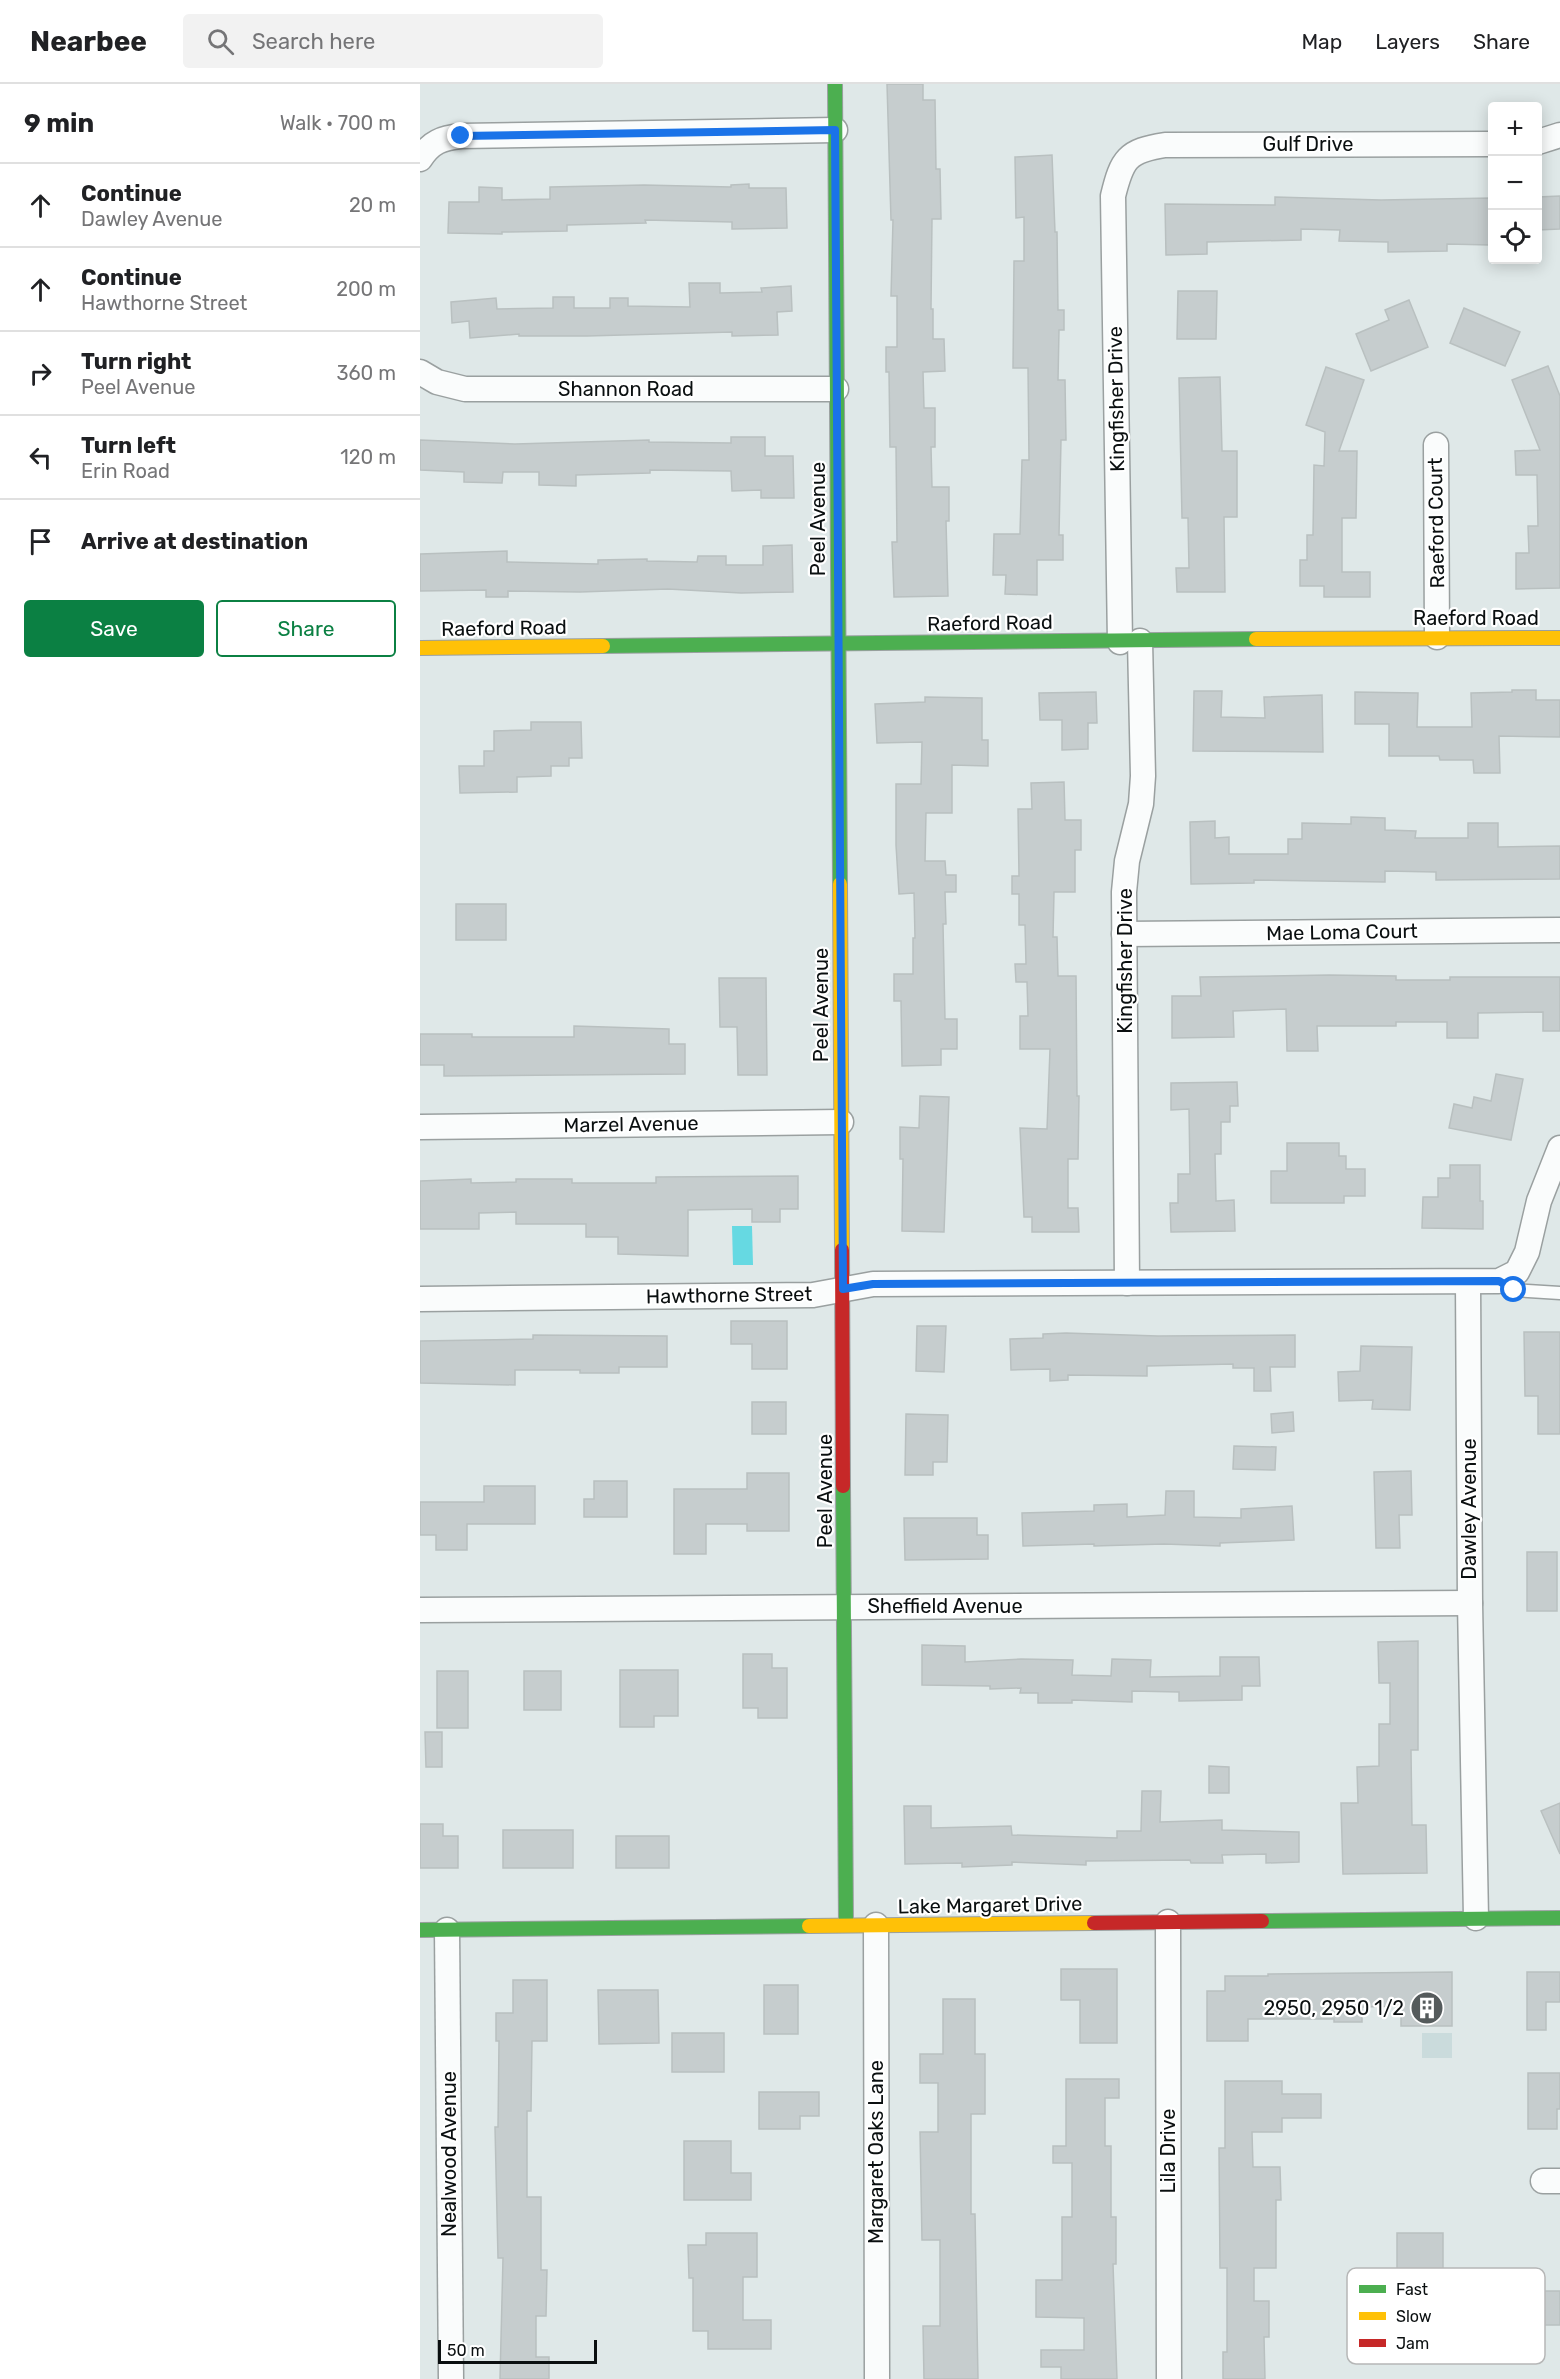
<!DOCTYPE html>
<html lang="en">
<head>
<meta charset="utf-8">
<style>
	:root { --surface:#fff; --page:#f2f2f2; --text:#202124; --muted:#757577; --line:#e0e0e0; --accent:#0b8043 }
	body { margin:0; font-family:Rubik,sans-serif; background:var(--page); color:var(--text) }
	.controls { position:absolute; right:18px; top:18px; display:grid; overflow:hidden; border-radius:6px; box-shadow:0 3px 15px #0003 }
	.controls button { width:54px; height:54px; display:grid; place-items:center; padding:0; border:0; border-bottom:2px solid var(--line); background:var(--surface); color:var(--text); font:30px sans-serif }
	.scale { position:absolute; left:18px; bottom:15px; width:159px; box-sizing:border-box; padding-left:6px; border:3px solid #0a0f10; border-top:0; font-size:16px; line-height:21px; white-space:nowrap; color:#0a0f10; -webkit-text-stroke:4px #fff; paint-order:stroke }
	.stop { position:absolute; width:18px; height:18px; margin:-14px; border:4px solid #1a73e8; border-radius:50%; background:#fff }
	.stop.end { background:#1a73e8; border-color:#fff; box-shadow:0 2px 6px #0008 }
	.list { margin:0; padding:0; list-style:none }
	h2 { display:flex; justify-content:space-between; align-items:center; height:78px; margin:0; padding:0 24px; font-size:26px }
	h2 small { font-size:20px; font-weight:400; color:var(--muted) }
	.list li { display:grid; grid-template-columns:39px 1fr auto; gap:18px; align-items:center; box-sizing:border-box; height:84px; padding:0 24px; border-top:2px solid var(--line) }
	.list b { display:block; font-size:22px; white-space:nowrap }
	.list p { margin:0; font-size:20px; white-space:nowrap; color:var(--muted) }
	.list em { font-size:20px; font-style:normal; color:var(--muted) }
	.actions { display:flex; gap:12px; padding:18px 24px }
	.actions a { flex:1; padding:14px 0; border:2px solid var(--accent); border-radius:6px; text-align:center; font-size:21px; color:var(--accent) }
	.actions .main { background:var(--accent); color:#fff }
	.icon { flex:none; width:33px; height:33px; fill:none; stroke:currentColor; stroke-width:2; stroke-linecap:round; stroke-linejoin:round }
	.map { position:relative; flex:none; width:1140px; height:2295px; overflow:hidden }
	header { display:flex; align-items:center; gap:36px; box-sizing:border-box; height:84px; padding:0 30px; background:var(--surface); border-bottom:2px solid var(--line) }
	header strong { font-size:28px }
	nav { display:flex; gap:33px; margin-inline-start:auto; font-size:21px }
	.search { width:420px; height:54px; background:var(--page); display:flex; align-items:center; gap:15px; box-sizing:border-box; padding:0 21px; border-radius:6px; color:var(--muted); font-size:22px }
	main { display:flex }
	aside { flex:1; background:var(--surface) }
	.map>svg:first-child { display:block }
	.built { fill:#cadbdc }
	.water { fill:#66d9e2 }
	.building { fill:#c6cdce; stroke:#b9c0c0; stroke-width:1.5 }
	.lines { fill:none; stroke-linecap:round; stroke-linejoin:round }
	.lane-casing { stroke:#9aa0a0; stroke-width:15 }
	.street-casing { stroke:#9aa0a0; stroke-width:27 }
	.fast-casing { stroke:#9aa0a0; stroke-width:16 }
	.slow-casing { stroke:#9aa0a0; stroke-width:16 }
	.jam-casing { stroke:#9aa0a0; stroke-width:16 }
	.lane { stroke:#fafcfc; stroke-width:12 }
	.street { stroke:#fafcfc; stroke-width:24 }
	.fast { stroke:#4caf50; stroke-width:14 }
	.slow { stroke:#ffc107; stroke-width:14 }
	.jam { stroke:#c62828; stroke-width:14 }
	.route { stroke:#1a73e8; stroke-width:8 }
	.labels { text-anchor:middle; stroke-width:4.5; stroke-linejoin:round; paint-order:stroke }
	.street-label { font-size:20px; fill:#0a0f10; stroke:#fff }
	.poi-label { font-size:20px; fill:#0a0f10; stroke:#fff; text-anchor:end }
	.key { fill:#fff; stroke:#b6b7b7; stroke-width:1.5 }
	.key-label { font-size:16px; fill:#0a0f10 }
</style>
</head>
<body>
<header>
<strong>Nearbee</strong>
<div class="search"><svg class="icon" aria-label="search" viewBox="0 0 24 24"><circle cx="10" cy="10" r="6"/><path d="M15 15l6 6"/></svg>Search here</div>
<nav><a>Map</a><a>Layers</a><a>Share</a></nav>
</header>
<main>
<aside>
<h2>9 min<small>Walk · 700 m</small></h2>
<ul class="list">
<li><svg class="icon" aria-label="ahead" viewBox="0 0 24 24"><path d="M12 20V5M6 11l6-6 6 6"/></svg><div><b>Continue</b><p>Dawley Avenue</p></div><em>20 m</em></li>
<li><svg class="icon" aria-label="ahead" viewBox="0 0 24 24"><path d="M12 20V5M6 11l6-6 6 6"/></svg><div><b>Continue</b><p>Hawthorne Street</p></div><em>200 m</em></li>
<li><svg class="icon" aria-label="right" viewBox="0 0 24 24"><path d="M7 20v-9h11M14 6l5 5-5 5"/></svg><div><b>Turn right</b><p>Peel Avenue</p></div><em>360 m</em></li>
<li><svg class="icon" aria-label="left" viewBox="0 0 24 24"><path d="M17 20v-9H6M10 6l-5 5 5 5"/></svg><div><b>Turn left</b><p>Erin Road</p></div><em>120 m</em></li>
<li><svg class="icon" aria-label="arrive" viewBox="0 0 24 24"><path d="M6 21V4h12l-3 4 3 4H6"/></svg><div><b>Arrive at destination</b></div></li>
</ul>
<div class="actions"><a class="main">Save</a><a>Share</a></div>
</aside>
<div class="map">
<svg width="1140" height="2295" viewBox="0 0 1140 2295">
	<rect width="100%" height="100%" fill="#dfe8e8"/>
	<rect class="built" x="1002" y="1949" width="30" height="25"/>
	<polygon class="water" points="312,1142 332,1142 333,1181 313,1181"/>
	<g class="building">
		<polygon points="467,0 503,0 503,16 515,16 516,85 520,85 521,135 512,135 511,225 513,225 513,255 524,255 525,287 503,288 504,324 515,324 515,363 511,363 512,403 529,403 529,437 526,437 528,512 474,513 472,458 477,458 476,363 470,363 469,288 466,288 466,263 477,263 477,212 471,212 473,136 471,136"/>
		<polygon points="632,71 635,148 637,148 638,226 644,226 644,246 639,246 638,296 645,296 646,356 641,356 639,451 643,451 643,476 617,476 617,511 585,510 586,491 573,491 574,450 600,450 602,376 609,376 608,284 593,284 594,177 604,177 604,133 596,134 595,73"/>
		<polygon points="329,100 329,104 366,104 367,144 312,145 312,138 225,136 226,139 147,141 147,147 82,148 82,150 28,149 29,118 59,118 59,103 82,104 82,116 130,115 130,103 224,101 311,103 311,101"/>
		<polygon points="1140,112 1140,145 1118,146 1118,113"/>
		<polygon points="855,113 961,116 1072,114 1072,146 1070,146 1070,161 1027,160 1027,167 968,168 968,158 919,157 920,146 881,145 881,156 787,158 787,170 746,171 745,120 855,121"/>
		<polygon points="269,199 300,199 300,209 342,208 341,204 371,202 372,227 357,228 358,251 312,252 312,248 167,252 99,252 99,250 50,254 49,237 32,239 31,218 76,214 77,225 133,224 133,213 154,213 154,224 190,224 190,214 208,214 208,222 270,223"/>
		<polygon points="758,207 797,207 796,255 757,255"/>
		<polygon points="989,216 1008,263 951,287 936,250 969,236 965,226"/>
		<polygon points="1044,224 1100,248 1085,282 1030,259"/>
		<polygon points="1128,282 1140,312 1140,504 1096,505 1096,469 1109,469 1108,442 1118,442 1117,391 1096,391 1095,367 1120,366 1092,296"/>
		<polygon points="906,283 944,296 919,367 937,367 936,434 922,434 922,488 950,488 950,513 904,513 904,502 880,502 880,476 887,476 887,451 893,451 894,381 904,382 905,348 886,341"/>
		<polygon points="800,293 802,367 817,367 817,433 804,433 805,508 757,508 756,484 769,484 768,434 762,434 759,294"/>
		<polygon points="311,353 345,353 345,372 373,372 374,414 341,414 341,406 312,407 311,387 230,386 230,389 156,391 156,402 119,401 119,388 83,388 82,399 44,398 44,388 0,386 0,356 95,360 229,356 229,358 311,359"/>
		<polygon points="372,461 373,508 321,509 248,505 160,508 88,507 88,513 66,513 66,506 0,507 0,470 87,467 87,478 178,480 178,476 227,475 227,477 277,478 278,472 306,472 306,481 343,481 343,462"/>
		<polygon points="1092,606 1116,606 1116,616 1140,616 1140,653 1079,652 1080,689 1054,689 1053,676 1020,676 1019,672 969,672 969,640 935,640 935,608 998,609 997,643 1052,643 1051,609 1092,608"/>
		<polygon points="774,607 802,607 801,633 845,634 844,613 902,611 903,668 773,667"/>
		<polygon points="676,608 677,639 668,639 668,665 642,666 642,636 620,636 619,609"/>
		<polygon points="505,613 562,614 562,656 568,656 568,682 532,681 532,729 506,729 505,777 525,777 526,791 536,791 536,808 525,808 526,840 523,840 525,935 537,935 537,965 521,965 521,981 482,982 481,917 474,917 474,890 493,890 493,854 495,854 494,809 479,810 476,761 476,700 501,700 502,658 457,659 455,620 505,618"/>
		<polygon points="111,638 161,638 162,674 149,674 149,682 131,682 131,692 97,693 97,708 40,709 39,682 64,682 64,667 74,667 74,647 111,646"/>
		<polygon points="644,698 645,736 661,736 661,766 655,766 655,808 634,808 633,853 637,853 638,892 656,892 657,1012 659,1012 658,1075 648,1075 648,1124 658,1124 659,1148 612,1148 612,1133 604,1133 600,1044 627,1045 630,965 600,965 600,932 608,932 607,898 596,898 595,880 606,880 605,841 599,841 599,810 592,810 592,792 599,792 598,725 612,725 611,699"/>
		<polygon points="931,733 965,734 965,746 996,747 995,754 1048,754 1048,739 1078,739 1078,763 1140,762 1140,795 1016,796 1016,788 965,787 965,798 834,796 834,799 771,800 770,738 795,737 795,754 809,753 809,770 868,770 868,755 882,755 882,739 931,740"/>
		<rect x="36" y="820" width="50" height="36"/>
		<polygon points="909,891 976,892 976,896 1030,896 1030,893 1140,893 1140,947 1123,947 1123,928 1058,929 1058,954 1027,954 1027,938 976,938 976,942 897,942 898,967 867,967 866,925 813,927 814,953 752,954 752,912 781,912 780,893"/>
		<polygon points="299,894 346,894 347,991 318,991 317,943 300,943"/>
		<polygon points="154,942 249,945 249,960 265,960 265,990 24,992 24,981 0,981 0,950 52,950 52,953 154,953"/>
		<polygon points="1076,990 1103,995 1091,1056 1029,1044 1034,1020 1052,1024 1054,1013 1071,1017"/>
		<polygon points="817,998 818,1022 810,1022 810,1038 801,1038 801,1070 795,1070 796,1117 814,1116 815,1147 751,1148 750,1119 758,1119 758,1090 770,1090 769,1025 751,1026 751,999"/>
		<polygon points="500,1012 529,1013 524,1148 482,1147 483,1075 480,1075 480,1043 499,1044"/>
		<polygon points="867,1059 919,1059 919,1072 926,1072 926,1085 945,1085 945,1112 924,1112 924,1119 851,1119 851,1087 867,1087"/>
		<polygon points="1030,1081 1060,1081 1060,1117 1063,1117 1063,1145 1002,1144 1003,1113 1018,1113 1018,1094 1030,1094"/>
		<polygon points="378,1092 378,1125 360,1125 360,1138 332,1138 332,1125 268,1126 268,1172 198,1170 198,1153 166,1153 166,1140 96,1140 96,1128 59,1129 59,1145 0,1145 0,1097 51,1095 51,1099 96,1098 96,1095 152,1095 152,1099 236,1099 236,1093"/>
		<polygon points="311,1237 367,1237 367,1285 332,1285 332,1260 311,1260"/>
		<polygon points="497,1242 526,1242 524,1288 496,1287"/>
		<polygon points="1104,1248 1140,1248 1140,1350 1118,1350 1118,1312 1105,1312"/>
		<polygon points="646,1249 738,1252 875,1251 875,1283 850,1283 851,1307 834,1307 834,1284 813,1284 813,1280 727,1282 727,1292 648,1291 648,1296 630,1297 630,1285 591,1286 590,1255 623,1254 623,1250"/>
		<polygon points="113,1251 247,1252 247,1283 199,1283 199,1289 160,1289 160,1286 95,1286 95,1301 0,1299 0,1257 113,1255"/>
		<polygon points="941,1262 992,1263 990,1326 952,1325 953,1316 919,1317 918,1288 940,1287"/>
		<rect x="332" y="1318" width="34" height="32"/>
		<polygon points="873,1328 874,1347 852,1349 851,1330"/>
		<polygon points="486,1330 528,1331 527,1378 513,1378 513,1391 485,1391"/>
		<polygon points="814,1362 856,1363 855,1386 813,1385"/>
		<polygon points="991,1387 992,1431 979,1431 980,1464 956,1464 954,1388"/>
		<polygon points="327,1389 369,1389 369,1447 327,1447 327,1440 286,1440 286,1470 254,1470 254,1405 327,1405"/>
		<polygon points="174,1397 207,1397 207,1433 164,1433 164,1415 174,1415"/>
		<polygon points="64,1402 115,1402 115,1440 47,1440 47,1466 16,1466 16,1451 0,1451 0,1418 64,1418"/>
		<polygon points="746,1407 774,1407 774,1433 821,1434 821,1425 872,1422 874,1456 800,1459 800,1462 744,1460 674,1462 674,1460 603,1462 602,1429 674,1427 674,1421 707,1420 707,1433 745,1431"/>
		<polygon points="484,1434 557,1434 557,1451 568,1451 568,1475 485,1476"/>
		<rect x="1107" y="1468" width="30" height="59"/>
		<polygon points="998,1557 998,1666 991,1666 992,1741 1006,1741 1007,1789 923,1790 921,1719 938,1719 937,1683 959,1682 959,1640 970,1640 970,1599 959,1599 958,1558"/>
		<polygon points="502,1561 545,1562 545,1578 601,1575 653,1576 652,1591 691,1592 692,1575 731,1576 730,1593 800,1592 800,1573 839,1573 840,1602 822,1602 822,1616 759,1617 759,1608 712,1607 712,1618 652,1616 652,1619 618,1619 618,1609 600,1609 601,1604 570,1605 570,1602 502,1601"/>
		<polygon points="323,1570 352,1570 352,1584 367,1584 367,1634 338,1634 338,1624 323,1624"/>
		<polygon points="200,1586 258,1586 258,1632 234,1632 234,1643 200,1643"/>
		<rect x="17" y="1587" width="31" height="57"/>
		<rect x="104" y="1587" width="37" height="39"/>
		<polygon points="5,1648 22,1648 22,1683 6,1683"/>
		<polygon points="789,1682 809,1683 809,1709 789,1709"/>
		<polygon points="722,1707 741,1707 740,1738 802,1736 802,1746 879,1748 879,1778 846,1779 846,1770 802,1771 803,1779 771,1779 770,1776 666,1777 666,1781 592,1778 592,1781 542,1783 542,1779 485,1780 484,1722 511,1722 511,1744 591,1742 592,1751 697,1754 697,1747 721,1747"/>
		<polygon points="1140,1719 1140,1770 1121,1727"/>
		<polygon points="0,1740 23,1740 23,1752 38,1752 38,1784 0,1784"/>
		<rect x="83" y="1746" width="70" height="38"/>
		<rect x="196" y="1752" width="53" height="32"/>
		<polygon points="641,1885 697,1885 697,1959 660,1959 660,1916 641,1916"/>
		<polygon points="1032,1888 1032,1942 981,1942 981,1922 942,1923 942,1938 914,1938 914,1935 828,1935 828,1957 787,1957 787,1907 805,1907 805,1892 848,1892 848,1890"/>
		<polygon points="1107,1888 1140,1888 1140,1918 1126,1918 1126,1946 1107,1946"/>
		<polygon points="93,1896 127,1896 127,1957 112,1957 111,2027 107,2027 107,2113 121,2113 121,2186 127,2186 126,2232 116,2232 116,2273 129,2273 129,2295 80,2295 83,2174 78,2174 75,2043 78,2043 79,1957 76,1957 76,1929 93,1929"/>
		<rect x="344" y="1901" width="34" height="49"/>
		<polygon points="178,1906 238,1906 239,1959 179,1960"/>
		<polygon points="523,1915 555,1915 555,1970 565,1970 565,2030 551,2030 551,2130 555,2130 558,2295 504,2295 503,2242 520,2242 520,2156 502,2156 500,2048 518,2048 518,1999 500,1999 500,1970 523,1970"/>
		<rect x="252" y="1949" width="52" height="39"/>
		<polygon points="1108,1989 1140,1989 1140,2025 1137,2025 1137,2045 1108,2045"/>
		<polygon points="646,1995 699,1995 699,2014 685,2014 685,2062 691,2062 691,2133 696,2133 696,2180 693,2180 697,2295 641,2295 641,2283 621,2283 621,2266 664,2266 664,2234 616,2233 616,2196 642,2196 642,2133 652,2133 652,2079 633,2079 633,2062 646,2062"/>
		<polygon points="805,1997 862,1997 862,2010 901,2010 901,2034 862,2034 862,2048 832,2048 833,2083 860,2083 861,2116 856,2116 856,2184 834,2184 834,2217 849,2217 849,2253 844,2253 845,2295 803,2295 803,2268 807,2268 807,2184 800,2184 799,2064 805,2064"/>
		<polygon points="339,2008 399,2008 399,2032 380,2032 380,2045 339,2045"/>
		<polygon points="264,2057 311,2057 311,2089 331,2089 331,2116 264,2116"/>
		<polygon points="286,2149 337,2149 337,2193 323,2193 323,2236 351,2236 351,2265 288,2265 288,2247 273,2247 273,2194 269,2194 268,2161 286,2161"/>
		<polygon points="977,2149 1023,2149 1023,2235 1026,2235 1026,2265 993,2265 993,2210 977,2210"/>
		<rect x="1079" y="2207" width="61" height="34"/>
	</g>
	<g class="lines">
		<g class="lane-casing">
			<polyline id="lane" points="1079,1197 1094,1206 1140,1209"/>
		</g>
		<g class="street-casing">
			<g id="street">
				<polyline points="1118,58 1140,51"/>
				<path d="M0,75C11,58 22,54 41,52L415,46"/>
				<polyline points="0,288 17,298 45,305 416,305"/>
				<polyline points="1016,361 1017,553"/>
				<path d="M700,558L693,112C702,75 707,67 745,61L1072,60"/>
				<polyline points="704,850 1140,846"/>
				<polyline points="0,1043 421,1038"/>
				<polyline points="707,1199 704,808 707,777 721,720 723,692 720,557"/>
				<polyline points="1048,1199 1050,1519 1056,1834"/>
				<polyline points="0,1215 393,1211 453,1200 1079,1197 1097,1188 1107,1168 1119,1117 1140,1064"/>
				<polyline points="0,1526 1050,1519"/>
				<polyline points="748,1838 749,2295"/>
				<polyline points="456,1841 457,2295"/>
				<polyline points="27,1846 31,2295"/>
				<polyline points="1123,2097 1140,2097"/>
			</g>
		</g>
		<g class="fast-casing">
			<g id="fast">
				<polyline points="415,0 420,800"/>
				<polyline points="183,562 836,555"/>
				<polyline points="423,1402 426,1841"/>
				<polyline points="842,1837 1140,1834"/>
				<polyline points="0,1846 389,1842"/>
			</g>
		</g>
		<g class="slow-casing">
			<g id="slow">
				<polyline points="836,555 1140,554"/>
				<polyline points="0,564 183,562"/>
				<polyline points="420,800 422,1166"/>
				<polyline points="389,1842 674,1839"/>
			</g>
		</g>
		<g class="jam-casing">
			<g id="jam">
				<polyline points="422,1166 423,1402"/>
				<polyline points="674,1839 842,1837"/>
			</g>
		</g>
		<use href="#lane" class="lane"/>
		<use href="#street" class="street"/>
		<use href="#fast" class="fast"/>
		<use href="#slow" class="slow"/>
		<use href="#jam" class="jam"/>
	</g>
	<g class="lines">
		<polyline class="route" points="41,52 415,46 423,1205 453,1200 1079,1197 1094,1206"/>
	</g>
	<defs>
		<g id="building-disc" transform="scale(1.725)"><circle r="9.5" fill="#555b5c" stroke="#fff"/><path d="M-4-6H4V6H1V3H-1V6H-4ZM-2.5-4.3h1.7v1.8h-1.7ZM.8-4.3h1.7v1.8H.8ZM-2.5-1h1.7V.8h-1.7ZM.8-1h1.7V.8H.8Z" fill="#fff"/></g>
	</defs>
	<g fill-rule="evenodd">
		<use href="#building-disc" x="1007" y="1924"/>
	</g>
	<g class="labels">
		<g class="street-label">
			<text x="888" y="67">Gulf Drive</text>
			<text x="206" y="312">Shannon Road</text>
			<text transform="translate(696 315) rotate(-91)" y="7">Kingfisher Drive</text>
			<text transform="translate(398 435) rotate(-90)" y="7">Peel Avenue</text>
			<text transform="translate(1016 439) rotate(-91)" y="7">Raeford Court</text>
			<text x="1056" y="541">Raeford Road</text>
			<text transform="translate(570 539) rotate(-1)" y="7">Raeford Road</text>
			<text transform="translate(84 544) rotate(-1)" y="7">Raeford Road</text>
			<text transform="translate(922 848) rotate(-1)" y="7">Mae Loma Court</text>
			<text transform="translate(705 877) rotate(-90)" y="7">Kingfisher Drive</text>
			<text transform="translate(401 921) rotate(-90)" y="7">Peel Avenue</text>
			<text transform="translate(211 1040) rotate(-1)" y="7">Marzel Avenue</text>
			<text transform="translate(309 1211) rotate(-1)" y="7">Hawthorne Street</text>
			<text transform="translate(405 1407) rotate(-90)" y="7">Peel Avenue</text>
			<text transform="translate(1049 1425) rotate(-90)" y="7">Dawley Avenue</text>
			<text x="525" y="1529">Sheffield Avenue</text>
			<text transform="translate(570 1821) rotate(-1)" y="7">Lake Margaret Drive</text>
			<text transform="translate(748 2067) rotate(-90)" y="7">Lila Drive</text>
			<text transform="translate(456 2068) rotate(-90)" y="7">Margaret Oaks Lane</text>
			<text transform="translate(29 2070) rotate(-90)" y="7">Nealwood Avenue</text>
		</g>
		<g class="poi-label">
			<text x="984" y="1931">2950, 2950 1/2</text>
		</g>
	</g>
	<rect x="927" y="2184" width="198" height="96" rx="9" class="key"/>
	<rect x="939" y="2201" width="27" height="8" fill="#4caf50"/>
	<rect x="939" y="2228" width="27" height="8" fill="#ffc107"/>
	<rect x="939" y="2255" width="27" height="8" fill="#c62828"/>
	<g class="key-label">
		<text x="976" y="2211">Fast</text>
		<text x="976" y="2238">Slow</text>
		<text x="976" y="2265">Jam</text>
	</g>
</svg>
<div class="controls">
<button>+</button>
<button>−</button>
<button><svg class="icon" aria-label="locate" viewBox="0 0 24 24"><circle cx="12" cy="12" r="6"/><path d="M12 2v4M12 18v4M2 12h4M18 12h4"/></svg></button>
</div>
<div class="scale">50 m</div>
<div class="stop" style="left:1094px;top:1206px"></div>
<div class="stop end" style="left:41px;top:52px"></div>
</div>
</main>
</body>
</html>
